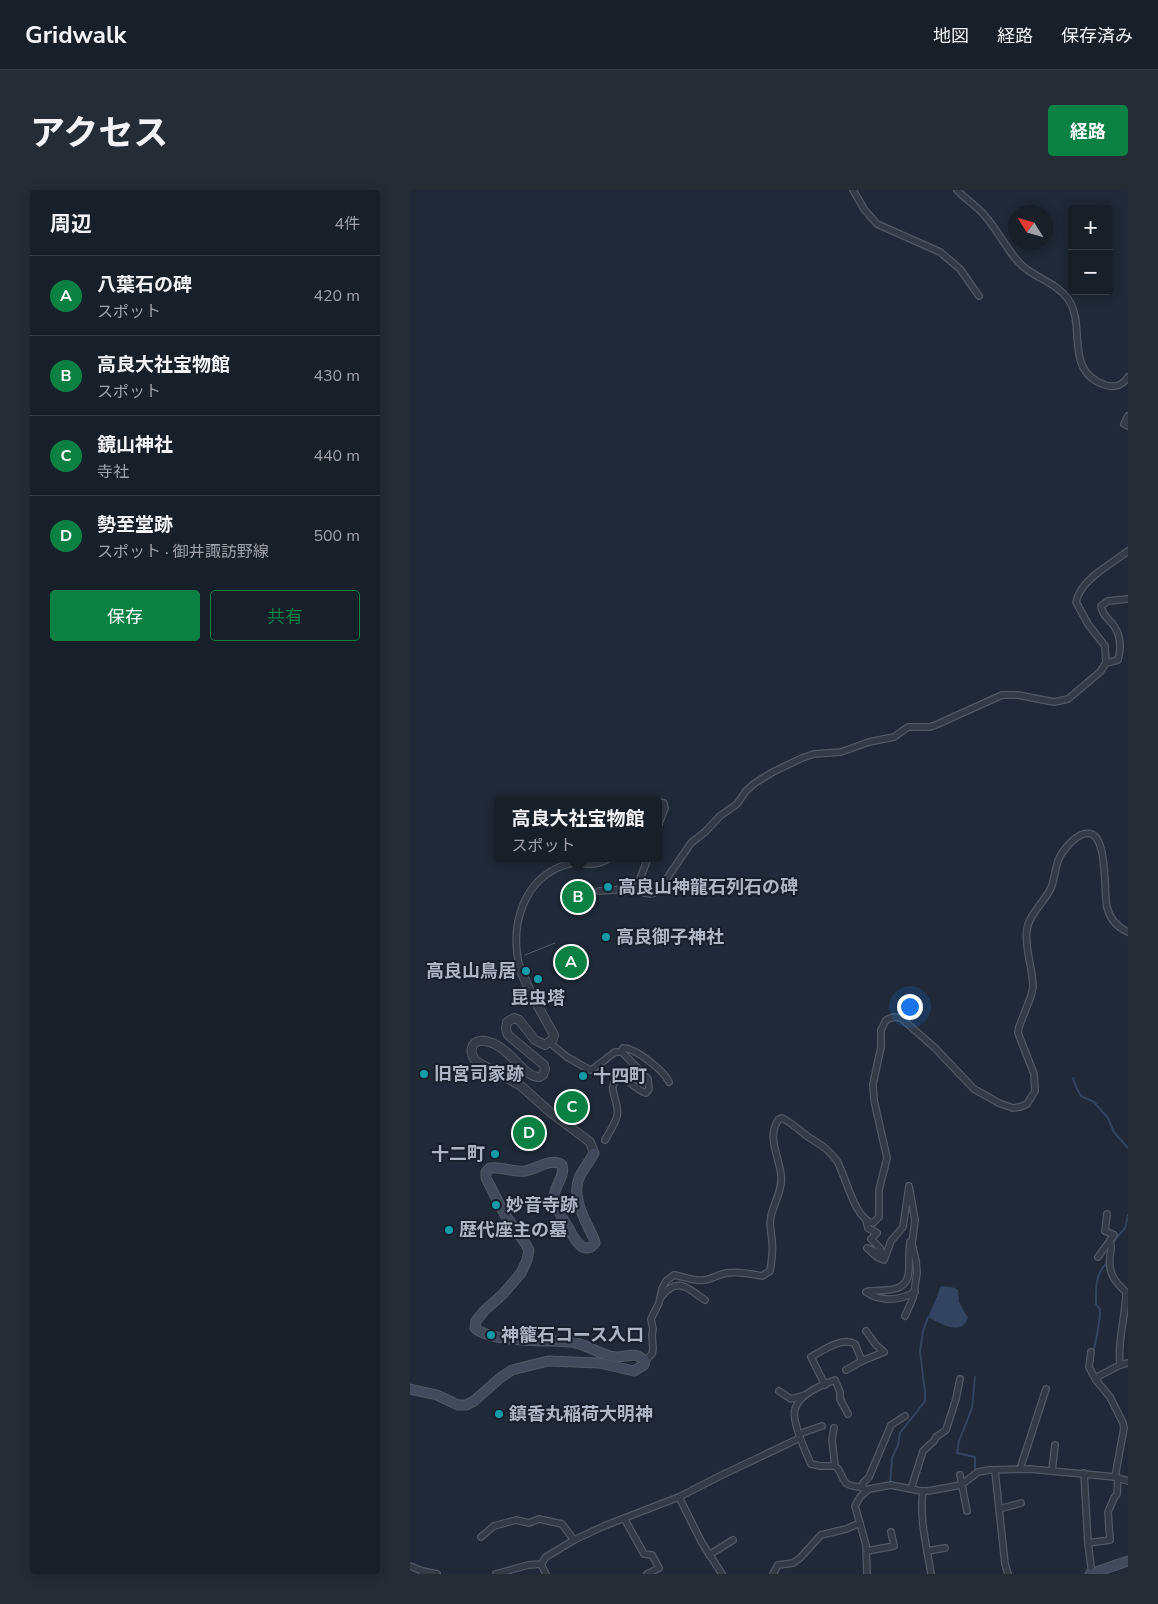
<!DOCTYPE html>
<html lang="ja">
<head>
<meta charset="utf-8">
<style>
	:root { --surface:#171f29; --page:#242c35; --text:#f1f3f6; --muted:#9ea2a8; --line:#363d46; --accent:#0b8043 }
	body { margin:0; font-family:"Nunito Sans","Noto Sans JP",sans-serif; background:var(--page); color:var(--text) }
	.controls { position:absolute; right:15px; top:15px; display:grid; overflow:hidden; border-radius:5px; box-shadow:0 2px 12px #0003 }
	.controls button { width:45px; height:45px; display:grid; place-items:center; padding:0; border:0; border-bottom:1px solid var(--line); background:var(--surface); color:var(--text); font:25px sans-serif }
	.compass { position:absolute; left:598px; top:15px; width:45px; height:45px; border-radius:50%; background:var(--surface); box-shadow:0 2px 12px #0003; rotate:307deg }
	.you { position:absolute; left:499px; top:816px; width:18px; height:18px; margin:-12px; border:4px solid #fff; border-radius:50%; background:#1a73e8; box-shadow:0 0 0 8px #1a73e833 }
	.badge { display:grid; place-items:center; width:32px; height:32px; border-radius:50%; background:var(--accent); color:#fff; font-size:16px; font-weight:700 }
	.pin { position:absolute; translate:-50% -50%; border:2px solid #fff; box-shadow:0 1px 5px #0006 }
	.popup { position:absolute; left:84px; top:607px; width:168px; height:65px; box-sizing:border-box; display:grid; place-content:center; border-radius:5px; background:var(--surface); filter:drop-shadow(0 1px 4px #0005); font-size:16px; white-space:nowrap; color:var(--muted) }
	.popup b { font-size:19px; color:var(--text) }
	.popup::after { content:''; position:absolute; left:50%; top:100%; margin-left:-10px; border:10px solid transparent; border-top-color:var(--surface) }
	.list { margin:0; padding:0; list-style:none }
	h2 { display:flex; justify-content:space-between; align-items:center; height:65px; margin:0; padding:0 20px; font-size:21px }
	h2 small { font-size:16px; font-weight:400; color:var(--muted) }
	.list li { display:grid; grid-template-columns:32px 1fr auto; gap:15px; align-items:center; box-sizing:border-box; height:80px; padding:0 20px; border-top:1px solid var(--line) }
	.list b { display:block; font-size:19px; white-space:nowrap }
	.list p { margin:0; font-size:16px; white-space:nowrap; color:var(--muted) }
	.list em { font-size:16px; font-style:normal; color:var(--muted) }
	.actions { display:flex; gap:10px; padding:15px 20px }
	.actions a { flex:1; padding:11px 0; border:1px solid var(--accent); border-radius:5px; text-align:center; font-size:18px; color:var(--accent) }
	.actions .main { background:var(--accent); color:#fff }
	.map { position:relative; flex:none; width:718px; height:1384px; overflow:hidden; border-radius:5px }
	header { display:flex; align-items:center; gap:30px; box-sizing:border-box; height:70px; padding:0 25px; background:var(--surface); border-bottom:1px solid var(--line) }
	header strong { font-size:24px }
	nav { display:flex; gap:28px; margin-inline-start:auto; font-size:18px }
	.intro { display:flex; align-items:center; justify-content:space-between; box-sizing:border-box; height:120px; padding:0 30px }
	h1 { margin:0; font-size:35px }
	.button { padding:12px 22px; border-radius:5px; background:var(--accent); color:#fff; font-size:18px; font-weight:700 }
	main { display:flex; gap:30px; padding:0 30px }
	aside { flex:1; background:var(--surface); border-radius:5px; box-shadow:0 2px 12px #0003 }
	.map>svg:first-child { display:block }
	.water { fill:#32445f }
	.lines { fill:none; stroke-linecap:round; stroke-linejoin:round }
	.stream { stroke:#32445f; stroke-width:2 }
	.minor-casing { stroke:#505965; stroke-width:8 }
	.tertiary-casing { stroke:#505965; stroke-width:10 }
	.secondary-casing { stroke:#505965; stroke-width:11 }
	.minor { stroke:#333b47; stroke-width:5.5 }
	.tertiary { stroke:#333b47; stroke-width:8 }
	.secondary { stroke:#404a5b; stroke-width:9 }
	.tram { stroke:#545f6f; stroke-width:1 }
	.culture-dot { fill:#0f9aa8; stroke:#18202c; stroke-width:2 }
	.labels { text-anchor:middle; stroke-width:4; stroke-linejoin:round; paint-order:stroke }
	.poi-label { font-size:18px; font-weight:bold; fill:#adb6c4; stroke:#18202c; text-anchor:start }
</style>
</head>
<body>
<header>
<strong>Gridwalk</strong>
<nav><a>地図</a><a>経路</a><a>保存済み</a></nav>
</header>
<div class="intro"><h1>アクセス</h1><a class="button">経路</a></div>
<main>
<aside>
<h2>周辺<small>4件</small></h2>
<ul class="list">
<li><span class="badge">A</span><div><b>八葉石の碑</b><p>スポット</p></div><em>420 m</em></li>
<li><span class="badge">B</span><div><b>高良大社宝物館</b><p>スポット</p></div><em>430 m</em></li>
<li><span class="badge">C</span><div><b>鏡山神社</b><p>寺社</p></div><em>440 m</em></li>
<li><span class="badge">D</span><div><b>勢至堂跡</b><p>スポット · 御井諏訪野線</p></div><em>500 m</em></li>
</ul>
<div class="actions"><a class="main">保存</a><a>共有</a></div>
</aside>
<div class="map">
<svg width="718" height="1384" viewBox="0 0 718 1384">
	<rect width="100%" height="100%" fill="#1f2937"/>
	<path class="water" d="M533,1096L545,1098L548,1100L549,1112L558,1128C551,1147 530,1133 518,1127L528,1104L530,1097Z"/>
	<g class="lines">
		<g class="stream">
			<polyline points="663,888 666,897 671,906 684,912 698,928 704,942 718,958"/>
			<polyline points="703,1052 715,1038 718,1025"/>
			<path d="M683,1162C685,1156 691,1125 690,1121C690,1118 688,1117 686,1114C686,1098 685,1084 697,1073"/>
			<polyline points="565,1279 565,1267 547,1263 549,1251 562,1218 565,1187"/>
			<polyline points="480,1294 482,1268 488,1255 490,1243 515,1211 515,1203 510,1161 513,1141 518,1127"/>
		</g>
		<g class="minor-casing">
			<g id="minor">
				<polyline points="443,0 454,19 467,34 530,62 550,79 569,106"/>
				<path d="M547,0C556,10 567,16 575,26C588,40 601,68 615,78C629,89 647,94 658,109C677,135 653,181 695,195C705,198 712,196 718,187"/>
				<polyline points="718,226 714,234 718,236"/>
				<path d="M696,473L708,470C711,459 711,446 704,436C699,429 692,425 691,416L698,411L718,409"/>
				<polyline points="248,612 254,613 255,618 248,636"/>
				<path d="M238,668L228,694C229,705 241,706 249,700L281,653L295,642L310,626L327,614L336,601L345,593L363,582L392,568L404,564L431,562L459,552L484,547L498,537H520L528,534L592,505H608L644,512L658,509L690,482L696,473L695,456L678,434L666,412C671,389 700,375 718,361"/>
				<polyline points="189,701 229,698"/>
				<path d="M110,778C99,736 113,687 158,674C174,670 180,680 199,668"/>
				<path d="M140,853L157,867L180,880L183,879L205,862H212L238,889L239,899L236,903C226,900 220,890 211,887C193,895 211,912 207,926C205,934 199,943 195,950"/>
				<path d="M212,862L213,858C226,858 254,881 259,892"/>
				<polyline points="456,1030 458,1038 467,1043 461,1049 470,1058 472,1064 457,1058 467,1067 474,1070 481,1051 493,1037 499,996 505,1030 502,1054 506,1071 507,1083 503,1108 495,1126"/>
				<path d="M700,1050C702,1056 701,1061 700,1066C698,1083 704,1091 716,1102C716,1126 707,1151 710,1175L689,1186L686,1190L700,1207L713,1233L714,1238L705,1287"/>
				<path d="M500,1052C499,1060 499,1068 499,1076C500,1103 480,1100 459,1101L456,1102C471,1112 489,1111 505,1102"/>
				<polyline points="688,1067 704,1045 695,1041 697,1024"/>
				<path d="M251,1107C268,1086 277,1098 295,1110"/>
				<polyline points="681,1162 679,1177 686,1190"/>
				<path d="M235,1171L242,1164L243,1159L242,1145L243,1139L241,1129L249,1113L252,1099L256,1091L264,1085C275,1087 288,1093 299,1089C305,1087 310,1084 317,1083C329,1081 341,1084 352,1086L360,1081C362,1070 363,1060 362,1050C361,1041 359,1035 361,1026C364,1013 373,999 371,985C369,966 356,946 369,929L372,928C382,933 389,940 397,946C409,954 419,959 427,971C436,987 445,1030 463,1033L469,1027V1000L477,968L464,910L463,894L471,857V840L476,830L484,827L491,828L525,858L564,899L589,913L603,918L610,917L617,914L625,901L624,884L608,843L609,837L621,806L623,797C623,778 614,758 617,739C619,725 633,713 640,700C646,689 644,674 652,663C656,657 664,648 671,645C700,631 693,704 697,717C700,730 707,737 718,742"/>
				<polyline points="710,1175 718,1173"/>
				<polyline points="436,1180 452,1171"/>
				<path d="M415,1195L401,1167C412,1161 433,1146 445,1154L452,1171L474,1162L466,1155L456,1141"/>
				<polyline points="369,1201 381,1209 395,1205"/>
				<path d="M438,1224L430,1209V1202L425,1190C412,1195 389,1204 385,1219C381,1230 396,1263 401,1274L410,1276H425C431,1280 431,1288 436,1293C442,1298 450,1295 456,1300"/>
				<polyline points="424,1238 422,1250 425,1276"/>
				<polyline points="389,1244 412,1236"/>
				<polyline points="610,1279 636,1199"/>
				<polyline points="585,1281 595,1374 598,1384"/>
				<polyline points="642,1281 645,1255"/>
				<polyline points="674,1283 678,1353 682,1384"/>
				<polyline points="550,1285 557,1321"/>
				<polyline points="453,1297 453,1293 459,1287 481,1235 495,1226"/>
				<polyline points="501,1299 513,1261 524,1251 526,1247 536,1240 546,1209 550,1189"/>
				<path d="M513,1301C509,1329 517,1357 521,1384"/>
				<polyline points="269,1307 292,1353 312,1384"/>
				<polyline points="589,1319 611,1313"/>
				<polyline points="214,1328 234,1364 242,1365 249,1378 237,1384"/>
				<polyline points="71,1347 84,1336 106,1330 119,1333 129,1329 152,1334 164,1350"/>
				<polyline points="678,1353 700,1350 698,1322 704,1308 707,1304 708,1289"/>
				<polyline points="457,1361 484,1356 481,1342"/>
				<polyline points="517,1361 535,1358"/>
				<polyline points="299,1365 323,1350"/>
				<polyline points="131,1374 136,1384"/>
				<polyline points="0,1376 12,1381 12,1384"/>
				<polyline points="12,1381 27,1384"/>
				<polyline points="86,1384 118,1375 131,1374 136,1367 164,1350 194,1336 269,1307 312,1285 390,1248"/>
				<polyline points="363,1384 368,1375 383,1373 390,1368 411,1345 436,1339 450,1333"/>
				<polyline points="457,1384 456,1355 445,1316 450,1307 459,1299 481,1295 511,1301 518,1301 551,1295 568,1282 579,1280 620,1279 705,1287 718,1291"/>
			</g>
		</g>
		<g class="tertiary-casing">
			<path id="tertiary" d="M110,778L120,802L144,845L143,849L135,855L125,850L109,830L104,828L97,832L96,839L98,845L134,875L135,879L133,885L129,887C112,887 100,855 75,851C61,849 58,862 66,871L111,896L140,922L180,952L184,963"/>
		</g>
		<g class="secondary-casing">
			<g id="secondary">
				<path d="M0,1199L27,1205L48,1215H56L64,1211L90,1188L102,1180L138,1171L189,1173L224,1181L234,1175L235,1171C225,1161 218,1167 206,1167C192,1166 180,1156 166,1153C159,1151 151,1152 143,1151C126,1151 77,1150 65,1138L66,1131L74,1121L93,1104L111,1083L117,1070L119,1060L113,1050L95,1025L76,988V982L80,978C92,976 102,983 115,981C127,979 141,967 152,975C156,987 143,996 144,1009C145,1018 153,1029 158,1037C163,1046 173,1068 185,1053L184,1049C176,1032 161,1007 169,988C173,979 180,971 184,963"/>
				<polyline points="680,1384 718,1371"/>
			</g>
		</g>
		<use href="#minor" class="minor"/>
		<use href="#tertiary" class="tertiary"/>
		<use href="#secondary" class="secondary"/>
		<polyline class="tram" points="115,765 145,753"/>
	</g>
	<g class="culture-dot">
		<circle cx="198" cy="697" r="5"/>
		<circle cx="196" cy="747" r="5"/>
		<circle cx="116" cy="781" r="5"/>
		<circle cx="128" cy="789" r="5"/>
		<circle cx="14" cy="884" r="5"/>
		<circle cx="173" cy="886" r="5"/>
		<circle cx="85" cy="964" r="5"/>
		<circle cx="86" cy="1015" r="5"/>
		<circle cx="39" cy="1040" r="5"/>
		<circle cx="81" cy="1145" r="5"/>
		<circle cx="89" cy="1224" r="5"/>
	</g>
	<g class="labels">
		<g class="poi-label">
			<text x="208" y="703">高良山神龍石列石の碑</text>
			<text x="206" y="753">高良御子神社</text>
			<text x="106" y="787" text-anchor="end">高良山鳥居</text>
			<text x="128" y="814" text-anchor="middle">昆虫塔</text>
			<text x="24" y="890">旧宮司家跡</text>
			<text x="183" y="892">十四町</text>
			<text x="75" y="970" text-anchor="end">十二町</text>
			<text x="96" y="1021">妙音寺跡</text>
			<text x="49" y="1046">歴代座主の墓</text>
			<text x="91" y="1151">神籠石コース入口</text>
			<text x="99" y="1230">鎮香丸稲荷大明神</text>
		</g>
	</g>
</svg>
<div class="controls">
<button>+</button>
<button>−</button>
</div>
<svg class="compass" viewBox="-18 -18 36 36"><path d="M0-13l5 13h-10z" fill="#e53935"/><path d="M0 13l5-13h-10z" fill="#9ea2a8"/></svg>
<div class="you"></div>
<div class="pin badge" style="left:161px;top:772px">A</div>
<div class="pin badge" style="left:168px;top:707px">B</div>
<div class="popup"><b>高良大社宝物館</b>スポット</div>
<div class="pin badge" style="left:162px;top:917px">C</div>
<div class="pin badge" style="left:119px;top:943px">D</div>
</div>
</main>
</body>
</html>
